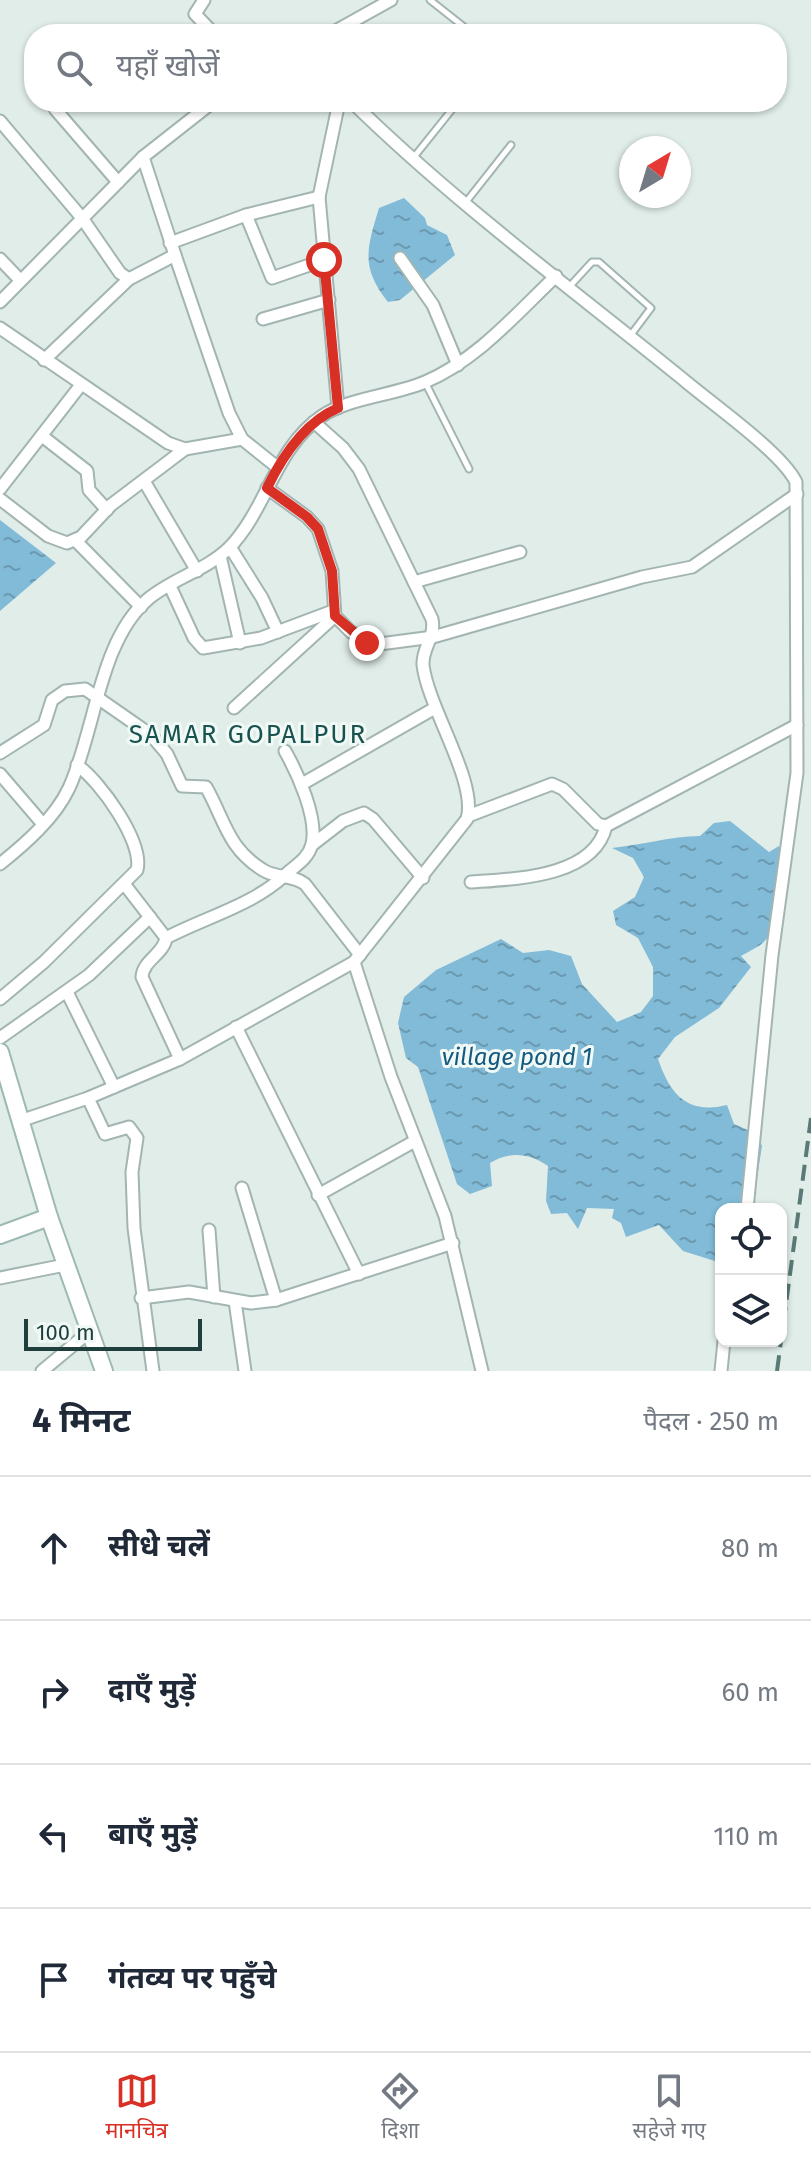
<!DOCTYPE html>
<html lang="hi">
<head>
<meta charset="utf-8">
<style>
	:root { --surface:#fff; --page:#f2f2f3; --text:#1f2937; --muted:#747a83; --line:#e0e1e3; --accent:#d93025 }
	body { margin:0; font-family:"Fira Sans","Noto Sans Devanagari",sans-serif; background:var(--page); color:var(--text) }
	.controls { position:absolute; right:24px; bottom:24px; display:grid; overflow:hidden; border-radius:16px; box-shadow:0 2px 6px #0004 }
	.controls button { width:72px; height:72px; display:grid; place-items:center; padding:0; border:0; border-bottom:2px solid var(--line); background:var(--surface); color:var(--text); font:40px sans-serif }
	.compass { position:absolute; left:619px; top:136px; width:72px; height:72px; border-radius:50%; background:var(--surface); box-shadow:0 2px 6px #0004; rotate:38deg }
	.scale { position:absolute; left:24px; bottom:20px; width:178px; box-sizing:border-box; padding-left:8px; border:4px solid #1f3f3c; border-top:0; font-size:22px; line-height:28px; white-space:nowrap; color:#1f3f3c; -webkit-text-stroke:6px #f1f9f6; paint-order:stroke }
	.stop { position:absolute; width:24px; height:24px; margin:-18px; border:6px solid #d93025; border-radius:50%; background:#fff }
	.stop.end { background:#d93025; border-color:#fff; box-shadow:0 2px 8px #0008 }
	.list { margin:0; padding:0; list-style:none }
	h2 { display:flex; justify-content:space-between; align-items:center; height:104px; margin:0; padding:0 32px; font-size:34px }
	h2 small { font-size:26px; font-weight:400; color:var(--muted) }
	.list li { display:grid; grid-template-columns:52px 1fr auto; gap:24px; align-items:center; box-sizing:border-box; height:144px; padding:0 32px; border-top:2px solid var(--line) }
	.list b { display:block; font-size:30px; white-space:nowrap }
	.list em { font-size:26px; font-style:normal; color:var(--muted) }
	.icon { flex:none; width:44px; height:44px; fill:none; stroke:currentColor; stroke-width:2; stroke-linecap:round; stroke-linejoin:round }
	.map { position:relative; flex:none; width:811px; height:1371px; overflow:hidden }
	.search { position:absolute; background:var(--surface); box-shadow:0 2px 6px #0004; left:24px; right:24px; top:24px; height:88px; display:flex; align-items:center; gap:20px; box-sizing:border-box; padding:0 28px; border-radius:32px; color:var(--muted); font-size:30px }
	.sheet { height:680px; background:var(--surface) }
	nav { display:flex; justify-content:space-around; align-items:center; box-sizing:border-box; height:112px; border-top:2px solid var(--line); background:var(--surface); font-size:22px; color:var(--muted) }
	nav a { display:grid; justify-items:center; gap:4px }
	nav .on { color:var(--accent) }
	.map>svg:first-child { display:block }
	.water { fill:url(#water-ripples) }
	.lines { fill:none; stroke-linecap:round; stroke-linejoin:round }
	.lane-casing { stroke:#a2b5b2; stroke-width:9 }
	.street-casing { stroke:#a2b5b2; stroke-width:15 }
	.secondary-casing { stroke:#9db9b4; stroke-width:20 }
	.lane { stroke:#fff; stroke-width:5 }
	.street { stroke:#fff; stroke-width:11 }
	.secondary { stroke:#fff; stroke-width:16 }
	.rail { stroke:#597a77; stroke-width:4; stroke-dasharray:16 8; stroke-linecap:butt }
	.route { stroke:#d93025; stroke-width:10 }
	.labels { text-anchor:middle; stroke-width:6; stroke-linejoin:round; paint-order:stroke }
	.water-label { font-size:24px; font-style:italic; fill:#135a80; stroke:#f1f9f6 }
	.quarter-label { font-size:26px; letter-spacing:2px; fill:#19534f; stroke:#f1f9f6 }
</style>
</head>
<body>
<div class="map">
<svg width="811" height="1371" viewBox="0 0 811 1371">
	<defs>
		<pattern id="water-ripples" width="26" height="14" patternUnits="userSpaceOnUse" patternTransform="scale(2)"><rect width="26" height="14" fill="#82bbd7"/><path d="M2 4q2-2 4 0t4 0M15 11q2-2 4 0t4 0" fill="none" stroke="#6a99b0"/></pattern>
	</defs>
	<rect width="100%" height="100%" fill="#e0ede9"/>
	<g class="water">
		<path d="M404,198L425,218L427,225L447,235L455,255L400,300L388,302C360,267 367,248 379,208Z"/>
		<polygon points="0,520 56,563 0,611"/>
		<path d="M730,821L769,852L779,846C785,864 777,922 767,938C762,946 749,951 741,956L751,967L719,1008L675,1037L658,1059C670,1094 687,1115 727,1105L734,1124L757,1134L762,1146L752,1209H721V1263L683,1251L659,1225L626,1237L621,1223L612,1218L614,1209L587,1208L578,1229L567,1213L551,1214L546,1201L548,1166C529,1153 510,1151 490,1163L492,1186L470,1194L457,1184L418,1067L406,1058L398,1023L404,997L436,970L501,939L523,953L549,950L571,956L582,984L617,1022L641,1012L653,996V967L638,938L616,925L613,911L635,897L644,877L633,858L612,848C642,845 671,836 700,836L714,823Z"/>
	</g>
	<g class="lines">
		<g class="lane-casing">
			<g id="lane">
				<polyline points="430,0 473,34"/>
				<polyline points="414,157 458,102"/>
				<polyline points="466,202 511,145"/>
				<polyline points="570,286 592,262 599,262 651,308 630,336"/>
				<polyline points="425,382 469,469"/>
			</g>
		</g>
		<g class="street-casing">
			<g id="street">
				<polyline points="204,0 195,14 214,34"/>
				<polyline points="330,34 391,0"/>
				<path d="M352,102C455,203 572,289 684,380C712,404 781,452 796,482L797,773L772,955L747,1209"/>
				<polyline points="55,109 118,182"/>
				<polyline points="0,121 82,218 120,273 129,279 175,255 143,157"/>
				<polyline points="246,215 272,278 324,260"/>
				<polyline points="170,243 246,215 319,197"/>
				<polyline points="175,255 229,413 242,439"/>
				<polyline points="400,258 433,305 458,365"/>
				<polyline points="0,259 20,280"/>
				<polyline points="0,302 143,157 213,102"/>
				<polyline points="263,319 329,300"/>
				<polyline points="0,328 168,443 185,449 242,439 277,467"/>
				<polyline points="44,360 129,279"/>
				<polyline points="338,408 319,197 339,102"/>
				<polyline points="42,436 87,471 89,490 107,510"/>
				<polyline points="144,481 197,571"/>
				<polyline points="267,488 307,517 318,529 332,571 335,616 351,632 372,645 433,637 642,577 692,567 797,494"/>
				<polyline points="0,489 80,386"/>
				<polyline points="0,499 48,536 67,543 81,537 111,505 185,449"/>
				<polyline points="75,540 141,607"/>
				<polyline points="230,547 262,598 278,632"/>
				<polyline points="220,556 240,643"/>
				<polyline points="414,582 520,552"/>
				<polyline points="170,586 194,638 203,648 261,638 333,611"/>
				<polyline points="234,708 335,616"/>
				<path d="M0,753L44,725L52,700L65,691L85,689L151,735L167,754L182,786L206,787C224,818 227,848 263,870C277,879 292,874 305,884L360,955"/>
				<polyline points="0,774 42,823"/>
				<polyline points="302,784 435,708"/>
				<polyline points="468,816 552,784 563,789 598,824 606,826 797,725"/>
				<polyline points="312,845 343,821 364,813 373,819 423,878"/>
				<path d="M0,864C25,844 55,818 69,788C95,732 99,642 147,600C171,579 205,571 229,548C267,509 275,448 322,416C348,398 395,395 425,382C477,360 516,314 556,276"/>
				<path d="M471,882C513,879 594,878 606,826"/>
				<path d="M125,885L166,938C164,954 143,960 142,977L180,1059"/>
				<path d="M166,938C206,917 251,906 284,876C294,866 308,860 312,844C318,818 298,774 285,751"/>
				<polyline points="354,962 391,1077 445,1216 482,1371"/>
				<polyline points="67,992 114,1087"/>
				<path d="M0,999L44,962L137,870C144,842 100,781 77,765"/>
				<polyline points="236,1027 359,1274"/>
				<polyline points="0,1038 89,975 150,917"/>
				<polyline points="88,1098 105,1134 129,1127 137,1138 132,1172 134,1228 153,1371"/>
				<path d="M20,1121L88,1098L180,1059L354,962L467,819C478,782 428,708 423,665C422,647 436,637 432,619L359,469L343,448L314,422"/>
				<polyline points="242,1188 276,1300"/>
				<polyline points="318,1195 415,1141"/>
				<polyline points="209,1230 214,1297"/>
				<polyline points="0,1278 65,1265"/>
				<polyline points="141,1298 189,1292 251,1303 276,1300 453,1243"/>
				<polyline points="235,1301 245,1371"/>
				<polyline points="42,1371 89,1332"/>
				<polyline points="721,1371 724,1341"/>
			</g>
		</g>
		<g class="secondary-casing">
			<g id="secondary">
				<polyline points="0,1052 49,1217 104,1371"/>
				<polyline points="0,1235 49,1217"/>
			</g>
		</g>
		<use href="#lane" class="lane"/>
		<use href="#street" class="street"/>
		<use href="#secondary" class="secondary"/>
		<polyline class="rail" points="777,1371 811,1118"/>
	</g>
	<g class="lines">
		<path class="route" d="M324,260L338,408C305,422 282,457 267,488L307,517L318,529L332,571L335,616L367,643"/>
	</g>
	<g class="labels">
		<g class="water-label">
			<text x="517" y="1065">village pond 1</text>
		</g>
		<g class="quarter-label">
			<text x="248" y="743">SAMAR GOPALPUR</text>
		</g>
	</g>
</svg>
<div class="controls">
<button><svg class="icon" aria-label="locate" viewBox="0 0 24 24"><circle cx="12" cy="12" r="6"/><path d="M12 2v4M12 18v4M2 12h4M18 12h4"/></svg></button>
<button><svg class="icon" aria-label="layers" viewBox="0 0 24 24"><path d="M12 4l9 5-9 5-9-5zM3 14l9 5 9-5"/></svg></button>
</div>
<svg class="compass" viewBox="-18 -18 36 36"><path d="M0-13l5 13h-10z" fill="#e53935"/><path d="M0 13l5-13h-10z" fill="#747a83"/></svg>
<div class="scale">100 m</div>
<div class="stop" style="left:324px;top:260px"></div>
<div class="stop end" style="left:367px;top:643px"></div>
<div class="search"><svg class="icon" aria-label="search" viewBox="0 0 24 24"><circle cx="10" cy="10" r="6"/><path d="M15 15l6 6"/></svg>यहाँ खोजें</div>
</div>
<section class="sheet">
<h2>4 मिनट<small>पैदल · 250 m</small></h2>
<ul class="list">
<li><svg class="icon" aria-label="ahead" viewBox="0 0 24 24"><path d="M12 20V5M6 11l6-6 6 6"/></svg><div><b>सीधे चलें</b></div><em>80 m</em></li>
<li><svg class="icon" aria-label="right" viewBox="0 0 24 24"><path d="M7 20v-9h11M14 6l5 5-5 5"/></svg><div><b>दाएँ मुड़ें</b></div><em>60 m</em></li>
<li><svg class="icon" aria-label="left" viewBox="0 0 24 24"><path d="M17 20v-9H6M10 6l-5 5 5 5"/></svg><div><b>बाएँ मुड़ें</b></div><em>110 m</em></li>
<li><svg class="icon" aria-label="arrive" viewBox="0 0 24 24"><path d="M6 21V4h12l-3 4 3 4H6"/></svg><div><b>गंतव्य पर पहुँचे</b></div></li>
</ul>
</section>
<nav>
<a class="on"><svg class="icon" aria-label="map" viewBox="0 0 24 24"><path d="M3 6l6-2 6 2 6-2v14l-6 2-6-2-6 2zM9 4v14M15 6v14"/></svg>मानचित्र</a>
<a><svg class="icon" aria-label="directions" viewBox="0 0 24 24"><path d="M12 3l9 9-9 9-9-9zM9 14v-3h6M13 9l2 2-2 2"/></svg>दिशा</a>
<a><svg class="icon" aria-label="saved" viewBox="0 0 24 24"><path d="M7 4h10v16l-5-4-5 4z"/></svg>सहेजे गए</a>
</nav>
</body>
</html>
